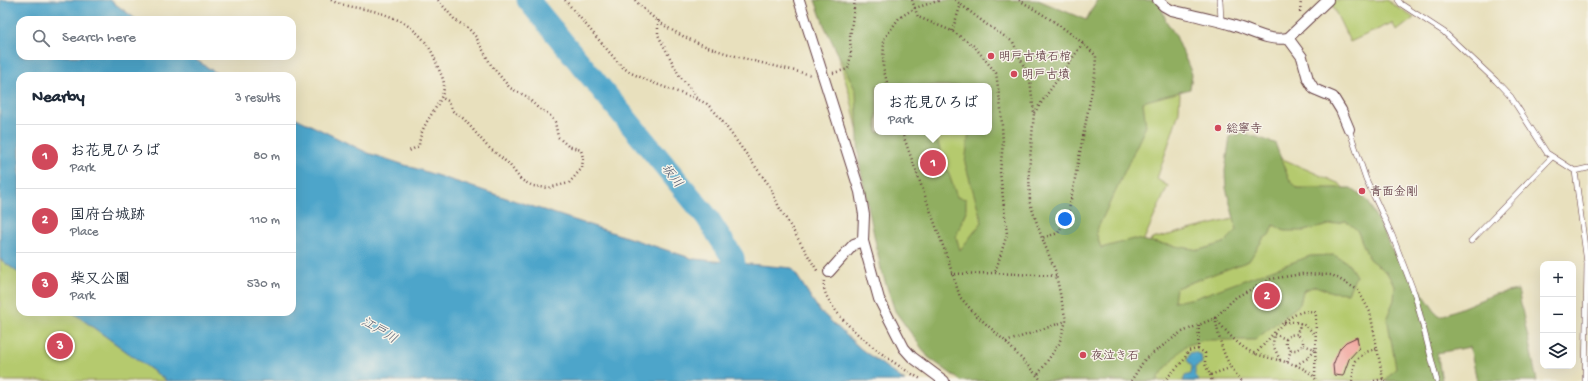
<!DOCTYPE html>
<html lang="en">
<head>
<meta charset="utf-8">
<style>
	:root { --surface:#fff; --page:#f2f2f3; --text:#1f2937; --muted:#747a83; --line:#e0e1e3; --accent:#d1495b }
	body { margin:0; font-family:"Gochi Hand","Klee One",sans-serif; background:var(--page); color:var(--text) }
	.controls { position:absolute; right:12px; bottom:12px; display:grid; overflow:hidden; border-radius:8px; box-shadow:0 4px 16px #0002 }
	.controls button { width:36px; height:36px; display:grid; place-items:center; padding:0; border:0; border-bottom:1px solid var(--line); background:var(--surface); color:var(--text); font:20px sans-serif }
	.you { position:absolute; left:1065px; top:219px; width:14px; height:14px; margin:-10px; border:3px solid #fff; border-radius:50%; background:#1a73e8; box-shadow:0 0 0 6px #1a73e833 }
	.badge { display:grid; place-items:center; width:26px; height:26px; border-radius:50%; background:var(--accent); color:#fff; font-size:13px; font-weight:700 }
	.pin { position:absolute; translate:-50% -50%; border:2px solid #fff; box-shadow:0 1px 4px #0006 }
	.popup { position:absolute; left:874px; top:83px; width:118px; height:52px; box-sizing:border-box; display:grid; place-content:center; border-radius:8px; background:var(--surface); filter:drop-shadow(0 1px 3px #0005); font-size:13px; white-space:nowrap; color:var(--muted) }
	.popup b { font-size:15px; color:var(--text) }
	.popup::after { content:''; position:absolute; left:50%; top:100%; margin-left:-8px; border:8px solid transparent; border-top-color:var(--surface) }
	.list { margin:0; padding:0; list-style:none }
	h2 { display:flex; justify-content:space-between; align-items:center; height:52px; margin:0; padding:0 16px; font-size:17px }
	h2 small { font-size:13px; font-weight:400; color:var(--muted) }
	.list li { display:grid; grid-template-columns:26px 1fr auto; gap:12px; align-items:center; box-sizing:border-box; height:64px; padding:0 16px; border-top:1px solid var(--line) }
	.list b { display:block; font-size:15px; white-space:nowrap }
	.list p { margin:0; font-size:13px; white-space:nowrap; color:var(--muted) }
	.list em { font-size:13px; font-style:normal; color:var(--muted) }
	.icon { flex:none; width:22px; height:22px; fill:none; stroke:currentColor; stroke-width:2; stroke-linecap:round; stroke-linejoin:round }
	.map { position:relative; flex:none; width:1588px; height:381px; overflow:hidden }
	.search { position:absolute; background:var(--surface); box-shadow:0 4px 16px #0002; left:16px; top:16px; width:280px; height:44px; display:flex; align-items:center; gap:10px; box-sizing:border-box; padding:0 14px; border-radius:12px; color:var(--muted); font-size:15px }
	.panel { position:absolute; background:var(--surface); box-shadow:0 4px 16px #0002; left:16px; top:72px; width:280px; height:244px; border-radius:12px }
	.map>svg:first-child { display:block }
	.green { fill:#b5ca6e; stroke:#80744c; fill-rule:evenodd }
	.forest { fill:#90ae61; stroke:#6d6646; fill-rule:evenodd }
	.water { fill:#4da5ca; stroke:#4c627a }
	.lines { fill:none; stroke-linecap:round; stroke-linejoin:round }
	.river { stroke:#4da5ca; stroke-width:23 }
	.building { fill:#f09790 }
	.service-casing { stroke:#623c41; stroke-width:6 }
	.minor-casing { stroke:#623c41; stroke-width:12 }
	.path { stroke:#623c41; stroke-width:2.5; stroke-dasharray:1 3; stroke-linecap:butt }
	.service { stroke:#fff; stroke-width:5 }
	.minor { stroke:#fff; stroke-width:10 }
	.poi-dot { fill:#d1495b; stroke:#f7f3e8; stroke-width:1.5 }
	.labels { text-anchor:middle; stroke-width:3; stroke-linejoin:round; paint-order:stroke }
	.poi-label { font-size:12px; fill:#4a1f2b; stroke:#f7f3e8; text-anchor:start }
	.water-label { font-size:13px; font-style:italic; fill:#4b556b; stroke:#f7f3e8 }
</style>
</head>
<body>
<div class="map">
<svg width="1588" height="381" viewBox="0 0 1588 381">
	<rect width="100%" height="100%" fill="#f7f3e8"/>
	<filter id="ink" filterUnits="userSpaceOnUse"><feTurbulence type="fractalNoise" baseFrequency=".025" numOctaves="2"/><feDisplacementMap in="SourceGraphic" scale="8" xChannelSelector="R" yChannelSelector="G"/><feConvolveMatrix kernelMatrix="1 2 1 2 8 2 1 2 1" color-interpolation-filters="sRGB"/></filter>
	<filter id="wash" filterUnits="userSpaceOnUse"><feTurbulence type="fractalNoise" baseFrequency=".012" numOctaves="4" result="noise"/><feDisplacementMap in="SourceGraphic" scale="16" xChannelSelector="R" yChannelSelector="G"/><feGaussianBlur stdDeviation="0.9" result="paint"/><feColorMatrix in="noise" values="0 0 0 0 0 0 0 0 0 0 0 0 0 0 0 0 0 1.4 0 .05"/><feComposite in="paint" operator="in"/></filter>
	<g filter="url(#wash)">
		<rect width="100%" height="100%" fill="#e8e0bd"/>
		<g class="green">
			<path d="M821,0L1180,93L1179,112L1157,179L1168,186L1137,255L1152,239L1237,218L1267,152L1340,184L1377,231L1387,251L1424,381H985L869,183L850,96ZM877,86H989V132H877Z"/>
			<polygon points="1335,0 1386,0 1414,18 1397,31 1392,23 1350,42 1331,3"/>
			<polygon points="0,259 20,274 20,312 72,312 167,381 0,381"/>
		</g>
		<path class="forest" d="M815,0H1038L1086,20L1097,0H1159L1166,21L1176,36L1192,74L1190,89L1143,102L1146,126L1096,232L1101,248L1134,239L1199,250L1224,243L1237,230L1226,188L1225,171L1230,136L1244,133L1275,143L1288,177L1297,188H1351L1368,201L1392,250L1439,317L1495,294L1518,290L1537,381H1477L1470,347L1437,353L1442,381H1385L1396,368L1387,317L1394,300L1395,286L1387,273L1369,259L1357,230L1346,221L1304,231H1284L1274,225L1269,235L1263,239L1249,261L1176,288L1174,302L1195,298L1310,256L1334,255L1348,263L1356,276L1348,293L1332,292L1315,286L1303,291L1300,304L1255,340H1204L1185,346L1158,377V381H961L928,357L895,311L881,269L859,162L856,91L824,25ZM877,86H989V132H969L965,163L982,222L960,250L956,237L966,211V199L957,197L934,132H877Z"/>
		<g class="water">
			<polygon points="0,0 110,0 137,20 20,20 20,56 190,56 221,76 20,76 20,274 0,259"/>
			<polygon points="292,116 368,153 694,259 792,268 819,310 861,349 905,381 167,381 72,312 292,312"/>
			<polygon points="1194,352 1201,355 1202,363 1195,367 1195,375 1199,381 1183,381 1185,376 1191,374 1192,366 1187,360 1190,353"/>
		</g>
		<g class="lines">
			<polyline class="river" points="528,0 707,217 733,258 739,294"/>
		</g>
		<g id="blocks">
			<polygon class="building" points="1357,337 1359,348 1349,359 1343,376 1334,375 1333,365 1340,348 1346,342"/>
		</g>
	</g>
	<g filter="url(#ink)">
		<use href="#blocks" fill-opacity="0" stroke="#623c41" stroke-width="1"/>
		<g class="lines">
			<g class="service-casing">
				<g id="service">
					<polyline points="1220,0 1221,22"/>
					<polyline points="1398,0 1401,4 1444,32 1496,81 1511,97 1547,153 1575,171 1587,263 1585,381"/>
					<polyline points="1349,129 1366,179 1392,235 1415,295 1437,381"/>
					<polyline points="1575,171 1588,168"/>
					<polyline points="1471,241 1552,157"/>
				</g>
			</g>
			<g class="minor-casing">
				<g id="minor">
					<polyline points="799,0 860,192 864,215 863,241 879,299 904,348 912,357 944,381"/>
					<path d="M1158,0L1164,6L1171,10C1192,15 1212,19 1232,25C1250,30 1268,42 1288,38L1328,0"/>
					<polyline points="1288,38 1302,57 1308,79 1314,89 1333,97 1341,110 1349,129"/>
					<polyline points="829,272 854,244 863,241"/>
				</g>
			</g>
			<g class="path">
				<path d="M332,0C342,6 353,7 364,9C396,15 425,30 436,62C438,69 444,78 444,85C444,105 420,121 419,146L407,152"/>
				<polyline points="438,0 455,20 469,29 476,37 491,65 510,88 526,96 538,108 549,114 555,122 558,137 568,146 581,150 583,158 582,168 569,183 548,188 533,186 521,180 509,164 487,146 464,119 453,111 448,101 442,98"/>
				<polyline points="565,0 621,66 631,73 656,84 699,100 707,104 716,113 769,185 779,207 818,272"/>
				<path d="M635,0C679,50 751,59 811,75"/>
				<polyline points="912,0 918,17 952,31 974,46 996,73 1001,109 1003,143 1000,172 1007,234 995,273"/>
				<polyline points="955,0 986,24 1013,42 1030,80 1034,113 1029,171 1030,203 1042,238 1055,270 1066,321 1059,344 1037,376"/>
				<path d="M1019,0C1047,17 1073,32 1096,56L1095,74L1068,215L1058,233L1042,238"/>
				<polyline points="1300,12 1301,0"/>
				<polyline points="658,20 658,35 679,75 698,98"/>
				<polyline points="952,31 961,4"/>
				<polyline points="833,73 848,69 851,54 850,37 855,0"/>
				<polyline points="888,86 883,67 884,39 899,18 915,8 941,0"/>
				<polyline points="1034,113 1083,43"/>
				<polyline points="902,132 947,257 960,297 975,314 1006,342 1042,381"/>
				<polyline points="951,274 995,273 1057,276"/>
				<path d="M824,281C819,312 895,366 921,379"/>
				<path d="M1215,318C1226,331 1239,348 1256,354C1275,361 1305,362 1317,381"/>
				<path d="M1215,318C1221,345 1223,360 1242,381"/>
				<path d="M1284,323C1298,320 1306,324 1315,335"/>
				<polyline points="1199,325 1198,349 1205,353 1205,364 1210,375 1230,368"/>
				<polyline points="1286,339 1286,345 1291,350"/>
				<polyline points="1006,342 1066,321"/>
				<path d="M1255,354C1272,338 1289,306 1315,312L1316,316L1315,379"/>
				<polyline points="1280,360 1273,345 1274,334 1286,339 1290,335 1297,334 1301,322"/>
				<polyline points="1287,362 1291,350 1297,350 1303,345"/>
				<polyline points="1296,365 1308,358 1315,349 1303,345 1303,340 1297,334"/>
				<polyline points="1210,375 1212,381"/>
				<polyline points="1131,381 1145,359 1180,333 1215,318 1236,297 1271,279 1302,274 1332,275 1358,290 1370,312 1383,379 1386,381"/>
				<polyline points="1164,381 1184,360 1188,351 1198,349"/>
				<polyline points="1352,381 1355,361 1366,352 1377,349"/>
				<polyline points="1374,381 1383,379"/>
			</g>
			<use href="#service" class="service"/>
			<use href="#minor" class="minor"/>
		</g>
	</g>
	<g class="poi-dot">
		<circle cx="991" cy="56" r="4"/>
		<circle cx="1014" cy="74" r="4"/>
		<circle cx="1218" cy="128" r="4"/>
		<circle cx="1362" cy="191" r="4"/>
		<circle cx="1083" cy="355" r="4"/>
	</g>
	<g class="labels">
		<g class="poi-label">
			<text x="999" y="60">明戸古墳石棺</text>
			<text x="1022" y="78">明戸古墳</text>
			<text x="1226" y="132">総寧寺</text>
			<text x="1370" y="195">青面金剛</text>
			<text x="1091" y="359">夜泣き石</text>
		</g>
		<g class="water-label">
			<text transform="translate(673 175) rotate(51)" y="5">坂川</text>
			<text transform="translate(380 329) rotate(31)" y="5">江戸川</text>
		</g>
	</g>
</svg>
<div class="controls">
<button>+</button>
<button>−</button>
<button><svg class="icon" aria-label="layers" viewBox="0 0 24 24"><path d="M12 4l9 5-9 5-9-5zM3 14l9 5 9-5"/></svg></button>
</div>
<div class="you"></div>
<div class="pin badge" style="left:933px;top:163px">1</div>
<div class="popup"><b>お花見ひろば</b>Park</div>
<div class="pin badge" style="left:1267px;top:296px">2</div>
<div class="pin badge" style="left:60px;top:346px">3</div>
<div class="search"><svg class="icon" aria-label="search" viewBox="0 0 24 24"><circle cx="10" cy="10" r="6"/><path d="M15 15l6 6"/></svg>Search here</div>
<section class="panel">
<h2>Nearby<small>3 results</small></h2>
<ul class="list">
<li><span class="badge">1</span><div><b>お花見ひろば</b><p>Park</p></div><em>80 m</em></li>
<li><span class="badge">2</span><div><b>国府台城跡</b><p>Place</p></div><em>110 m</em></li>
<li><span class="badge">3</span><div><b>柴又公園</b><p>Park</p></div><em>530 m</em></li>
</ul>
</section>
</div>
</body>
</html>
